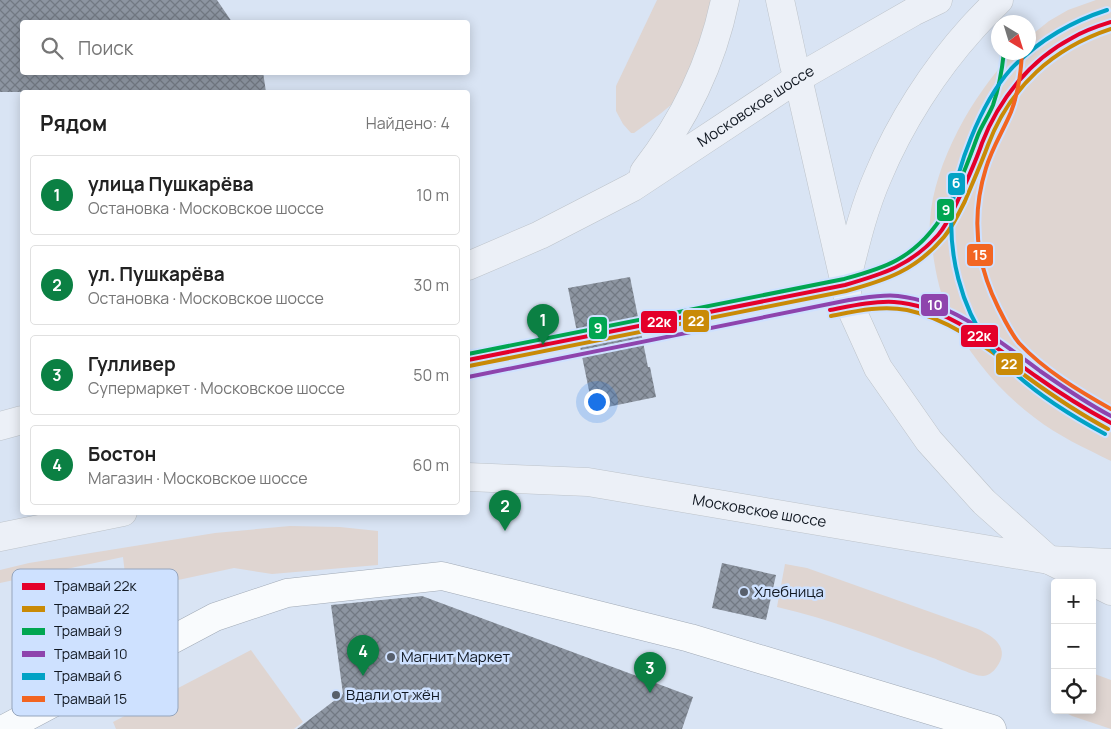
<!DOCTYPE html>
<html lang="ru">
<head>
<meta charset="utf-8">
<style>
	:root { --surface:#fff; --page:#f2f2f2; --text:#222; --muted:#767676; --line:#e0e0e0; --accent:#0b8043 }
	body { margin:0; font-family:Manrope,sans-serif; background:var(--page); color:var(--text) }
	.controls { position:absolute; right:15px; bottom:15px; display:grid; overflow:hidden; border-radius:5px; box-shadow:0 2px 12px #0003 }
	.controls button { width:45px; height:45px; display:grid; place-items:center; padding:0; border:0; border-bottom:1px solid var(--line); background:var(--surface); color:var(--text); font:25px sans-serif }
	.compass { position:absolute; left:991px; top:15px; width:45px; height:45px; border-radius:50%; background:var(--surface); box-shadow:0 2px 12px #0003; rotate:142deg }
	.you { position:absolute; left:596px; top:401px; width:18px; height:18px; margin:-12px; border:4px solid #fff; border-radius:50%; background:#1a73e8; box-shadow:0 0 0 8px #1a73e833 }
	.badge { display:grid; place-items:center; width:32px; height:32px; border-radius:50%; background:var(--accent); color:#fff; font-size:16px; font-weight:700 }
	.pin { position:absolute; translate:-50% -41px; filter:drop-shadow(0 1px 2px #0008) }
	.pin::after { content:''; position:absolute; top:26px; width:18px; height:15px; background:inherit; clip-path:polygon(0 0,100% 0,50% 100%) }
	.list { margin:0; padding:0; list-style:none }
	h2 { display:flex; justify-content:space-between; align-items:center; height:65px; margin:0; padding:0 20px; font-size:21px }
	h2 small { font-size:16px; font-weight:400; color:var(--muted) }
	.list li { display:grid; grid-template-columns:32px 1fr auto; gap:15px; align-items:center; box-sizing:border-box; height:80px; margin:0 10px 10px; padding:0 10px; border:1px solid var(--line); border-radius:5px }
	.list b { display:block; font-size:19px; white-space:nowrap }
	.list p { margin:0; font-size:16px; white-space:nowrap; color:var(--muted) }
	.list em { font-size:16px; font-style:normal; color:var(--muted) }
	.icon { flex:none; width:28px; height:28px; fill:none; stroke:currentColor; stroke-width:2; stroke-linecap:round; stroke-linejoin:round }
	.map { position:relative; flex:none; width:1111px; height:729px; overflow:hidden }
	.search { position:absolute; background:var(--surface); box-shadow:0 2px 12px #0003; left:20px; top:20px; width:450px; height:55px; display:flex; align-items:center; gap:12px; box-sizing:border-box; padding:0 18px; border-radius:5px; color:var(--muted); font-size:19px }
	.panel { position:absolute; background:var(--surface); box-shadow:0 2px 12px #0003; left:20px; top:90px; width:450px; height:425px; border-radius:5px }
	.map>svg:first-child { display:block }
	.green { fill:#dfd5d1 }
	.building { fill:url(#building-cross-hatch) }
	.lines { fill:none; stroke-linecap:round; stroke-linejoin:round }
	.minor-casing { stroke:#a0a9b5; stroke-width:29 }
	.primary-casing { stroke:#bdc3ca; stroke-width:29 }
	.minor { stroke:#f9fbfd; stroke-width:28 }
	.primary { stroke:#ecf0f7; stroke-width:28 }
	.tram-1-casing { stroke:#cee1ff; stroke-width:8 }
	.tram-2-casing { stroke:#cee1ff; stroke-width:8 }
	.tram-3-casing { stroke:#cee1ff; stroke-width:8 }
	.tram-4-casing { stroke:#cee1ff; stroke-width:8 }
	.tram-5-casing { stroke:#cee1ff; stroke-width:8 }
	.tram-6-casing { stroke:#cee1ff; stroke-width:8 }
	.tram-1 { stroke:#e4002b; stroke-width:4 }
	.tram-2 { stroke:#c98a07; stroke-width:4 }
	.tram-3 { stroke:#00a651; stroke-width:4 }
	.tram-4 { stroke:#8e44ad; stroke-width:4 }
	.tram-5 { stroke:#01a2c5; stroke-width:4 }
	.tram-6 { stroke:#f26522; stroke-width:4 }
	.poi-dot { fill:#575f6c; stroke:#cee1ff; stroke-width:2 }
	.labels { text-anchor:middle; stroke-width:5; stroke-linejoin:round; paint-order:stroke }
	.street-label { font-size:15px; fill:#111822; stroke:#cee1ff }
	.poi-label { font-size:15px; fill:#111822; stroke:#cee1ff; text-anchor:start }
	.key { fill:#cee1ff; stroke:#95a5bd; stroke-width:1 }
	.key-label { font-size:14px; fill:#111822 }
	.line-badge { stroke:#cee1ff; stroke-width:2 }
	.badge-label { font-size:14px; text-anchor:middle; font-weight:bold; fill:#fff }
</style>
</head>
<body>
<div class="map">
<svg width="1111" height="729" viewBox="0 0 1111 729">
	<defs>
		<pattern id="building-cross-hatch" width="8" height="8" patternUnits="userSpaceOnUse" patternTransform="scale(1.25)"><rect width="8" height="8" fill="#8d95a1"/><path d="M0 0l8 8M0 8l8-8" fill="none" stroke="#727983"/></pattern>
	</defs>
	<rect width="100%" height="100%" fill="#d9e4f4"/>
	<g class="green">
		<polygon points="657,0 713,0 694,64 678,94 671,105 660,114 634,133 631,133 623,124 616,111 616,86"/>
		<path d="M1096,0H1111V461C1085,448 1058,436 1035,418C1000,392 969,355 950,317C941,297 936,275 933,254C931,244 929,231 930,220C934,163 973,94 1013,53L1028,52L1029,37L1049,21L1068,10Z"/>
		<polygon points="290,526 340,527 378,531 378,565 272,574 234,568 127,591 123,557 0,583 0,570 29,563 215,533"/>
		<path d="M785,564L807,568L978,629C995,637 1011,649 996,668C993,672 988,676 983,676C973,676 944,662 933,658C882,640 831,619 777,607Z"/>
		<polygon points="251,650 303,722 294,729 116,729 113,722"/>
		<polygon points="1092,673 1111,680 1111,729 1072,716 1060,710 1092,710"/>
	</g>
	<g class="building">
		<polygon points="0,0 217,0 232,22 22,22 22,72 263,72 266,92 0,92"/>
		<polygon points="630,277 648,367 650,367 656,397 593,410 568,288"/>
		<polygon points="722,563 776,575 766,620 712,608"/>
		<polygon points="422,596 693,697 682,729 297,729 343,694 331,605"/>
	</g>
	<g class="lines">
		<g class="minor-casing">
			<polyline id="minor" points="4,729 215,617 287,593 442,576 690,638 992,729"/>
		</g>
		<g class="primary-casing">
			<g id="primary">
				<polyline points="780,0 794,65 798,78 850,306 878,368 929,441 984,502 1049,560 1111,591"/>
				<path d="M644,172C683,122 712,63 725,0"/>
				<path id="s1" d="M468,266L540,235L633,187L798,78L913,12L938,0"/>
				<path d="M846,282C855,246 863,210 878,176C900,123 934,70 972,28C981,18 990,9 999,0"/>
				<polyline points="0,426 22,420"/>
				<path id="s2" d="M468,477L588,482L1049,560L1111,563"/>
				<polyline points="0,537 123,512"/>
			</g>
		</g>
		<use href="#minor" class="minor"/>
		<use href="#primary" class="primary"/>
		<g class="tram-1-casing">
			<g id="tram-1">
				<path d="M830,310C851,306 873,301 894,302C946,305 996,348 1037,377C1061,394 1085,409 1111,423"/>
				<path d="M468,360L845,285C883,274 910,266 938,235C948,224 953,210 960,196C968,178 976,161 982,143C999,99 1030,60 1072,38C1084,31 1098,26 1111,22"/>
			</g>
		</g>
		<g class="tram-2-casing">
			<g id="tram-2">
				<path d="M831,316C856,311 882,305 907,310C951,319 992,352 1027,377C1053,396 1080,414 1108,429"/>
				<path d="M469,366L846,291C887,280 916,270 944,237C953,226 959,213 965,201C973,182 981,164 988,145C1010,87 1053,48 1111,29"/>
			</g>
		</g>
		<g class="tram-3-casing">
			<path id="tram-3" d="M468,354L844,279C862,274 881,269 897,260C944,234 960,183 978,135C982,125 989,115 993,105C999,88 1002,70 1004,52"/>
		</g>
		<g class="tram-4-casing">
			<path id="tram-4" d="M468,377L849,300C865,298 882,294 898,296C952,302 998,340 1040,371C1063,387 1086,403 1111,416"/>
		</g>
		<g class="tram-5-casing">
			<path id="tram-5" d="M1105,434C1064,412 1016,382 988,344C961,306 948,254 952,207C955,183 962,160 971,138C981,113 993,89 1011,69C1038,41 1070,22 1107,10"/>
		</g>
		<g class="tram-6-casing">
			<path id="tram-6" d="M1022,53C1021,72 1018,94 1011,112C1003,131 992,148 986,168C971,216 975,261 998,307C1004,319 1010,332 1019,343C1044,370 1079,391 1111,409"/>
		</g>
		<use href="#tram-1" class="tram-1"/>
		<use href="#tram-2" class="tram-2"/>
		<use href="#tram-3" class="tram-3"/>
		<use href="#tram-4" class="tram-4"/>
		<use href="#tram-5" class="tram-5"/>
		<use href="#tram-6" class="tram-6"/>
	</g>
	<g class="poi-dot">
		<circle cx="744" cy="592" r="5"/>
		<circle cx="391" cy="657" r="5"/>
		<circle cx="336" cy="695" r="5"/>
	</g>
	<g class="labels">
		<g class="street-label">
			<text dy="5" stroke="none"><textPath href="#s1" startOffset="330">Московское шоссе</textPath></text>
			<text dy="5" stroke="none"><textPath href="#s2" startOffset="294">Московское шоссе</textPath></text>
		</g>
		<g class="poi-label">
			<text x="754" y="597">Хлебница</text>
			<text x="401" y="662">Магнит Маркет</text>
			<text x="346" y="700">Вдали от жён</text>
		</g>
	</g>
	<rect x="12" y="569" width="166" height="147" rx="8" class="key"/>
	<rect x="22" y="583" width="23" height="7" fill="#e4002b"/>
	<rect x="22" y="606" width="23" height="6" fill="#c98a07"/>
	<rect x="22" y="628" width="23" height="7" fill="#00a651"/>
	<rect x="22" y="651" width="23" height="6" fill="#8e44ad"/>
	<rect x="22" y="673" width="23" height="7" fill="#01a2c5"/>
	<rect x="22" y="696" width="23" height="6" fill="#f26522"/>
	<g class="key-label">
		<text x="54" y="591">Трамвай 22к</text>
		<text x="54" y="614">Трамвай 22</text>
		<text x="54" y="636">Трамвай 9</text>
		<text x="54" y="659">Трамвай 10</text>
		<text x="54" y="681">Трамвай 6</text>
		<text x="54" y="704">Трамвай 15</text>
	</g>
	<g class="line-badge">
		<rect x="947" y="172" width="19" height="24" rx="5" fill="#01a2c5"/>
		<rect x="936" y="198" width="19" height="24" rx="5" fill="#00a651"/>
		<rect x="966" y="243" width="28" height="24" rx="5" fill="#f26522"/>
		<rect x="920" y="293" width="29" height="24" rx="5" fill="#8e44ad"/>
		<rect x="682" y="309" width="28" height="24" rx="5" fill="#c98a07"/>
		<rect x="640" y="310" width="38" height="24" rx="5" fill="#e4002b"/>
		<rect x="588" y="316" width="20" height="24" rx="5" fill="#00a651"/>
		<rect x="960" y="324" width="39" height="24" rx="5" fill="#e4002b"/>
		<rect x="995" y="352" width="29" height="24" rx="5" fill="#c98a07"/>
	</g>
	<g class="badge-label">
		<text x="956" y="188">6</text>
		<text x="946" y="215">9</text>
		<text x="980" y="260">15</text>
		<text x="935" y="310">10</text>
		<text x="696" y="326">22</text>
		<text x="659" y="327">22к</text>
		<text x="598" y="333">9</text>
		<text x="979" y="341">22к</text>
		<text x="1009" y="369">22</text>
	</g>
</svg>
<div class="controls">
<button>+</button>
<button>−</button>
<button><svg class="icon" aria-label="locate" viewBox="0 0 24 24"><circle cx="12" cy="12" r="6"/><path d="M12 2v4M12 18v4M2 12h4M18 12h4"/></svg></button>
</div>
<svg class="compass" viewBox="-18 -18 36 36"><path d="M0-13l5 13h-10z" fill="#e53935"/><path d="M0 13l5-13h-10z" fill="#767676"/></svg>
<div class="you"></div>
<div class="pin badge" style="left:543px;top:345px">1</div>
<div class="pin badge" style="left:505px;top:531px">2</div>
<div class="pin badge" style="left:650px;top:693px">3</div>
<div class="pin badge" style="left:363px;top:676px">4</div>
<div class="search"><svg class="icon" aria-label="search" viewBox="0 0 24 24"><circle cx="10" cy="10" r="6"/><path d="M15 15l6 6"/></svg>Поиск</div>
<section class="panel">
<h2>Рядом<small>Найдено: 4</small></h2>
<ul class="list">
<li><span class="badge">1</span><div><b>улица Пушкарёва</b><p>Остановка · Московское шоссе</p></div><em>10 m</em></li>
<li><span class="badge">2</span><div><b>ул. Пушкарёва</b><p>Остановка · Московское шоссе</p></div><em>30 m</em></li>
<li><span class="badge">3</span><div><b>Гулливер</b><p>Супермаркет · Московское шоссе</p></div><em>50 m</em></li>
<li><span class="badge">4</span><div><b>Бостон</b><p>Магазин · Московское шоссе</p></div><em>60 m</em></li>
</ul>
</section>
</div>
</body>
</html>
